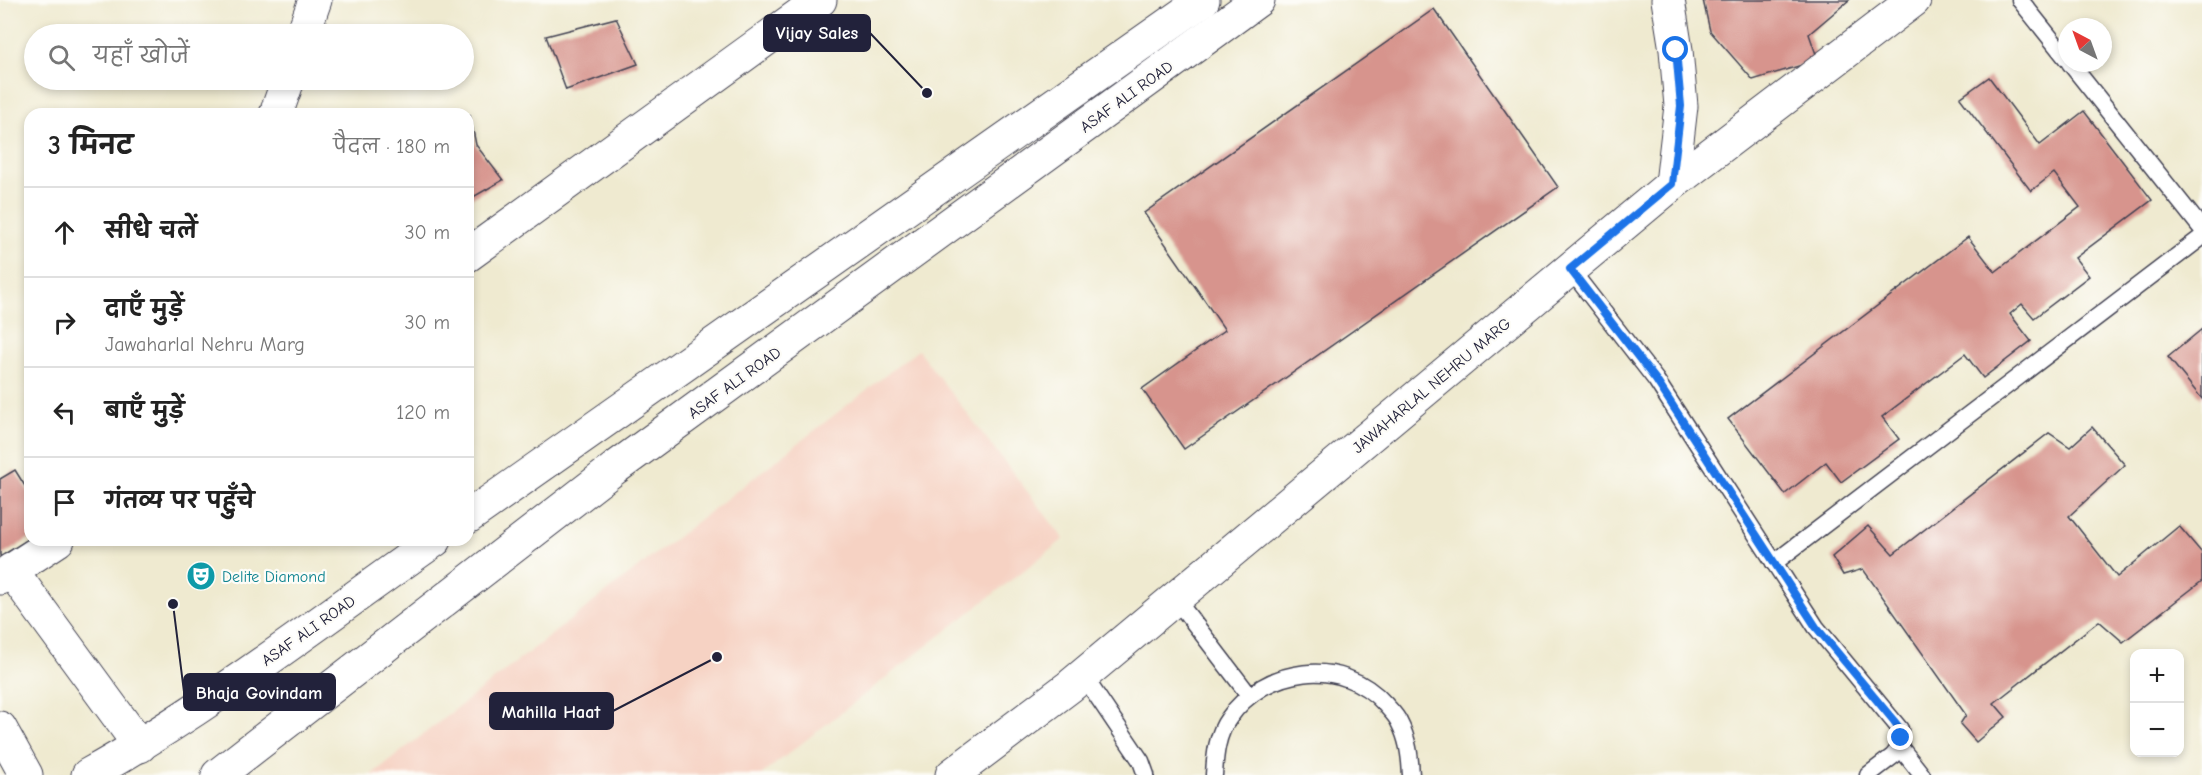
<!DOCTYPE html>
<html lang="hi">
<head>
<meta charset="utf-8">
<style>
	:root { --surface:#fff; --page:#f2f2f2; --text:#222; --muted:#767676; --line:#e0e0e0 }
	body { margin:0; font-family:"Comic Neue","Playpen Sans Deva",sans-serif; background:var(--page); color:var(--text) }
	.controls { position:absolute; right:18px; bottom:18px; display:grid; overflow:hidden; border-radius:12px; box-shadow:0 3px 9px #0003 }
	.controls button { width:54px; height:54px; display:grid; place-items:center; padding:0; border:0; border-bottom:2px solid var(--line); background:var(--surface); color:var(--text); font:30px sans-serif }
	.compass { position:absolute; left:2058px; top:18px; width:54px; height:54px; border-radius:50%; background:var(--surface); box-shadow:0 3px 9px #0003; rotate:319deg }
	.stop { position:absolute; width:18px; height:18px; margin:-14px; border:4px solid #1a73e8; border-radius:50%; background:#fff }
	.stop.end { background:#1a73e8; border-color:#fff; box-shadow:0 2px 6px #0008 }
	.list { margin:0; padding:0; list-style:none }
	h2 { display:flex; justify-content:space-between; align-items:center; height:78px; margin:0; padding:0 24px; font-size:26px }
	h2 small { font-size:20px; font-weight:400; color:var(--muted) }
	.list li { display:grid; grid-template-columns:39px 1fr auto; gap:18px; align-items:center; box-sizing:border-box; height:90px; padding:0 24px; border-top:2px solid var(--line) }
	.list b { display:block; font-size:22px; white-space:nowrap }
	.list p { margin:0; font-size:20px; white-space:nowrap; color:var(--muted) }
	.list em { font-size:20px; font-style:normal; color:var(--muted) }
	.icon { flex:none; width:33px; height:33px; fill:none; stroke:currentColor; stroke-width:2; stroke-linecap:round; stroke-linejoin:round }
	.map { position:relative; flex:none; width:2202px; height:775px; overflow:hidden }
	.search { position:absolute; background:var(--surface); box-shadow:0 3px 9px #0003; left:24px; top:24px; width:450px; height:66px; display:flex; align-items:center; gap:15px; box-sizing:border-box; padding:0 21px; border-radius:33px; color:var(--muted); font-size:22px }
	.panel { position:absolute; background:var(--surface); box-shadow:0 3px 9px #0003; left:24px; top:108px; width:450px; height:438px; border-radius:18px }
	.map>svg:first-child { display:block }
	.built { fill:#f6d2c3 }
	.building { fill:#d7948d }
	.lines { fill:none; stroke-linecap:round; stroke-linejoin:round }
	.lane-casing { stroke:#414051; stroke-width:19 }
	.street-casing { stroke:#414051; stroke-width:35 }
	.secondary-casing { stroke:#414051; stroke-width:35 }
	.lane { stroke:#fff; stroke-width:16 }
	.street { stroke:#fff; stroke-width:33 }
	.secondary { stroke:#fff; stroke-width:33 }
	.route { stroke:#1a73e8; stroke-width:8 }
	.labels { text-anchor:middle; stroke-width:4.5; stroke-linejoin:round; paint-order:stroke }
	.street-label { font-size:16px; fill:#22223b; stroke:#fdfcf7 }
	.culture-label { font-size:16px; fill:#0d838f; stroke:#fdfcf7; text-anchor:start }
	.leader { fill:none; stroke:#22223b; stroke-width:2 }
	.callout-dot { fill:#22223b; stroke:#fdfcf7; stroke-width:2 }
	.callout { fill:#22223b; stroke:#22223b; stroke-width:2 }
	.callout-label { font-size:18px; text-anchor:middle; font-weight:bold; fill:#fff }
</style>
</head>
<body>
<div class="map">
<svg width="2202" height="775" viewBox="0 0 2202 775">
	<rect width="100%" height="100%" fill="#fdfcf7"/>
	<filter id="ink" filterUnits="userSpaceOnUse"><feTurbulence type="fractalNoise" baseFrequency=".0167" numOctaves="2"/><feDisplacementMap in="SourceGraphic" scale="12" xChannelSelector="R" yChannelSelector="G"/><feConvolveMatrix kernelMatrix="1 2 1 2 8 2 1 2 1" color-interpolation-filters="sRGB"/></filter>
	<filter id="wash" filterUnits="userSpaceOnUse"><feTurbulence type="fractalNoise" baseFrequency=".008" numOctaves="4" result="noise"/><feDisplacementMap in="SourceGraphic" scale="24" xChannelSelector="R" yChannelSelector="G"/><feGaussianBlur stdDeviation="1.35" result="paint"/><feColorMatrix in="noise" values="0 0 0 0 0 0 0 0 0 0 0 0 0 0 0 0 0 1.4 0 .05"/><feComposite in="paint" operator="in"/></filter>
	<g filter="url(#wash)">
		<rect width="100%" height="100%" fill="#efead0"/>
		<polygon class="built" points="918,350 1064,539 761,775 371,775"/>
		<g id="blocks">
			<g class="building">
				<polygon points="1703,0 1849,0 1809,34 1818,60 1753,80 1710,31"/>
				<polygon points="1434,9 1558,187 1184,449 1142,389 1225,330 1144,213"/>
				<polygon points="616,18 638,64 566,90 546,36"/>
				<polygon points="1989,77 2040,145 2084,111 2152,200 2075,258 2089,276 2034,318 2022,304 2010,314 2031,341 1983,378 1965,354 1882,417 1899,439 1841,482 1826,462 1785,494 1728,419 1968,237 1995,272 2080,207 2054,173 2031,191 1960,98"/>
				<polygon points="468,115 470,115 476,145 503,180 468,200"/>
				<polygon points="2202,329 2202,399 2168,357"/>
				<polygon points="2092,427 2125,465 2069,516 2117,577 2179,526 2202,553 2202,581 2123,642 2099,621 1994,703 2006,717 1976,742 1960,724 1966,715 1863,569 1843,575 1832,557 1868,526 1893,554 2049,433 2070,447"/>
				<polygon points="15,470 30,494 30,538 0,557 0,479"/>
			</g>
		</g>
	</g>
	<g filter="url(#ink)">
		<use href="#blocks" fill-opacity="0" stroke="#414051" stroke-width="1.5"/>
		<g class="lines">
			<g class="lane-casing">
				<g id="lane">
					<polyline points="2020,0 2067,59"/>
					<polyline points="2070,63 2202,229"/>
					<polyline points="1570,269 1656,380 1816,627 1900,729 1900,747 1893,756 1868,775"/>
					<polyline points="1774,563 2202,237"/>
					<polyline points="1175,598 1249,695"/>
					<polyline points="1083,675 1141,761 1146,775"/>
					<polyline points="1900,747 1922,775"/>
					<path d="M1214,775C1215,755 1217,734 1229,718C1264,667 1342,655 1385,704C1389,709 1396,715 1399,722C1408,739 1410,756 1411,775"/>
				</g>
			</g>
			<g class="street-casing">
				<g id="street">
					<polyline points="303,34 315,0"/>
					<polyline points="276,114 288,80"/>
					<polyline points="468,255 820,0"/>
					<polyline points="11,570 140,746"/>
					<polyline points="0,578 58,540"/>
					<polyline points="0,728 26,775"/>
				</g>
			</g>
			<g class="secondary-casing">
				<g id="secondary">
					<polyline points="1668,0 1676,50 1681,106 1672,184"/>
					<polyline points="468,517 1203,0"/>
					<path d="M88,775C210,707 321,620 435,540"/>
					<polyline points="218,775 615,468 1258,0"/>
					<polyline points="952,775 1069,687 1672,184 1914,0"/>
				</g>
			</g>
			<use href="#lane" class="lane"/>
			<use href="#street" class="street"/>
			<use href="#secondary" class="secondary"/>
		</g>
	</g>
	<g class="lines" filter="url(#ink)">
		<polyline class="route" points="1676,50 1681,106 1672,184 1570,269 1656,380 1816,627 1894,721 1900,729 1901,738"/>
	</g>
	<defs>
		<g id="theatre-disc" transform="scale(1.5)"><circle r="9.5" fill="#0f9aa8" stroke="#fdfcf7"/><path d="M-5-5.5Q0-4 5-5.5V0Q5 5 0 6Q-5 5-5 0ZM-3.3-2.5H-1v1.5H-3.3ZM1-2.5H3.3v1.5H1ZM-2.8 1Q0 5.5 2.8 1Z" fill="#fff"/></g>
	</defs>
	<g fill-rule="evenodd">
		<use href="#theatre-disc" x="201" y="576"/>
	</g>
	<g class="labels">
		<g class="street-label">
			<text transform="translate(1126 96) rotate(-36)" y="6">ASAF ALI ROAD</text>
			<text transform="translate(734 382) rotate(-36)" y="6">ASAF ALI ROAD</text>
			<text transform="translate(1431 385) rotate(-40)" y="6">JAWAHARLAL NEHRU MARG</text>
			<text transform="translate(308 630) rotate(-35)" y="6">ASAF ALI ROAD</text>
		</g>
		<g class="culture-label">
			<text x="222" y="582">Delite Diamond</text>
		</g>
	</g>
	<path class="leader" d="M927 93L870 33M173 604L184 692M717 657L613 711"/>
	<g class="callout-dot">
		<circle cx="927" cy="93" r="6"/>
		<circle cx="173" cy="604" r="6"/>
		<circle cx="717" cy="657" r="6"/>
	</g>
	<g class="callout">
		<rect x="764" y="15" width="106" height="36" rx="6"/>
		<rect x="184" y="674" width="151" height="36" rx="6"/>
		<rect x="490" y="693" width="123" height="36" rx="6"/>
	</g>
	<g class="callout-label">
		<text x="817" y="39">Vijay Sales</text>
		<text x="259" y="699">Bhaja Govindam</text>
		<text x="551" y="718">Mahilla Haat</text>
	</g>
</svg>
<div class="controls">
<button>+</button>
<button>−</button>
</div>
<svg class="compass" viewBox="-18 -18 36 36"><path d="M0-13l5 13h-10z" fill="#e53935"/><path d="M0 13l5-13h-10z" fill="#767676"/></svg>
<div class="stop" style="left:1676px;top:50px"></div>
<div class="stop end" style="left:1901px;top:738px"></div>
<div class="search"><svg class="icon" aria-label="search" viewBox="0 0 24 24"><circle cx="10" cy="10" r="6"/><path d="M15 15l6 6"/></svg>यहाँ खोजें</div>
<section class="panel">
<h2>3 मिनट<small>पैदल · 180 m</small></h2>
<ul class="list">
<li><svg class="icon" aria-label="ahead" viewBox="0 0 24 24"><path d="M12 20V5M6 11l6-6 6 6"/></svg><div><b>सीधे चलें</b></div><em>30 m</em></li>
<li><svg class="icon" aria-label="right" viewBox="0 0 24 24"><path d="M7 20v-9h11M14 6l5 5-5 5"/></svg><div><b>दाएँ मुड़ें</b><p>Jawaharlal Nehru Marg</p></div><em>30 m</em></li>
<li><svg class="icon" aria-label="left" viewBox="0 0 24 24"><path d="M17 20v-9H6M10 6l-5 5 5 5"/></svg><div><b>बाएँ मुड़ें</b></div><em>120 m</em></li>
<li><svg class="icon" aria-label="arrive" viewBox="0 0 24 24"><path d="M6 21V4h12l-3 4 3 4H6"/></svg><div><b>गंतव्य पर पहुँचे</b></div></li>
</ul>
</section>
</div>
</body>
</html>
